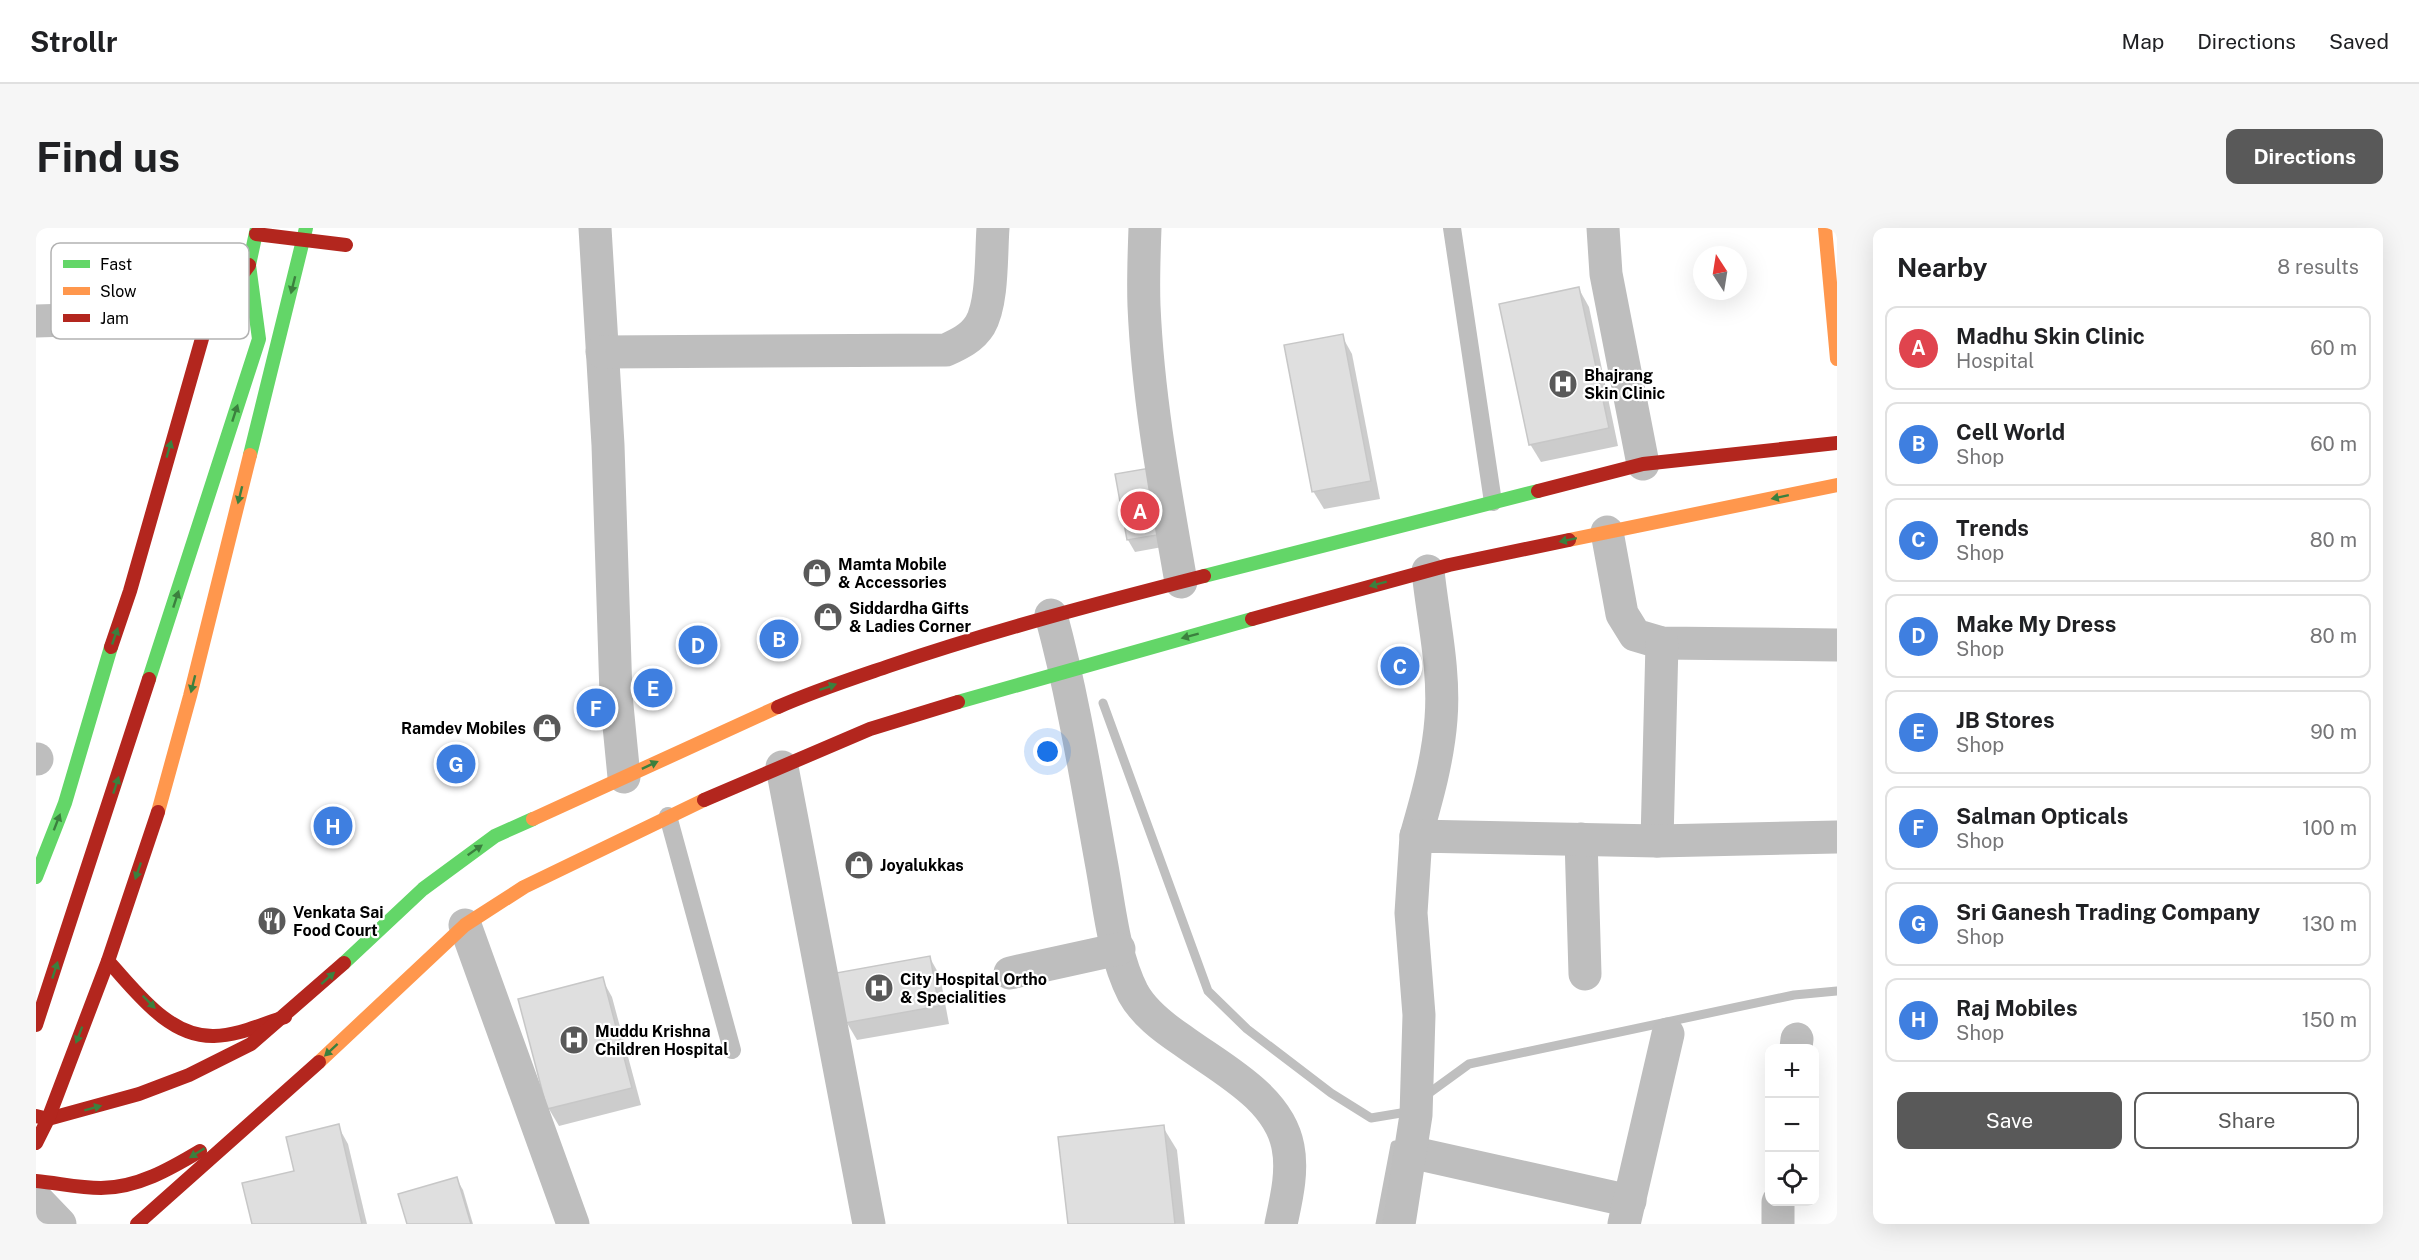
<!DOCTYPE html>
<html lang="en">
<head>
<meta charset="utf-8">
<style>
	:root { --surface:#fff; --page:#f6f6f6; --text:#202124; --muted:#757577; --line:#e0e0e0; --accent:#595959 }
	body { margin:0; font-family:"Public Sans",sans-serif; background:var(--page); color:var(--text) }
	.controls { position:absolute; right:18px; bottom:18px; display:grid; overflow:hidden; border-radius:12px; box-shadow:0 6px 24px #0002 }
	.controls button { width:54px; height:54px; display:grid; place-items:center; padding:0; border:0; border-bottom:2px solid var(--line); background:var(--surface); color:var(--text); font:30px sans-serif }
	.compass { position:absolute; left:1657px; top:18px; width:54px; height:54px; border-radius:50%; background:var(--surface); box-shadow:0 6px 24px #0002; rotate:348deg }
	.you { position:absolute; left:1012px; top:524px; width:21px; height:21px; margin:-15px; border:4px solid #fff; border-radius:50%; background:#1a73e8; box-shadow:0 0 0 9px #1a73e833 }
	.badge { display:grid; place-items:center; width:39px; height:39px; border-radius:50%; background:var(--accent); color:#fff; font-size:20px; font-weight:700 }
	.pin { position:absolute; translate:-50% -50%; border:3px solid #fff; box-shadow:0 2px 6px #0006 }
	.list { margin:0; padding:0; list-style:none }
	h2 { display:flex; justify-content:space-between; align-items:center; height:78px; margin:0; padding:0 24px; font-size:26px }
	h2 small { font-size:20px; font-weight:400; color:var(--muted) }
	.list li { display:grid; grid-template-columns:39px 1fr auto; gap:18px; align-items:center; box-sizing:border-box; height:84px; margin:0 12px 12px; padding:0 12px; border:2px solid var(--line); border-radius:12px }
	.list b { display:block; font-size:22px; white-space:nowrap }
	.list p { margin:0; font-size:20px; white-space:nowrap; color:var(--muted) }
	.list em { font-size:20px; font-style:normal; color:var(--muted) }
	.actions { display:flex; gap:12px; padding:18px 24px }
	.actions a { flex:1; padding:14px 0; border:2px solid var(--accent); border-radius:12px; text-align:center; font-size:21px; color:var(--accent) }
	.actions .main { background:var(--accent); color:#fff }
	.icon { flex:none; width:33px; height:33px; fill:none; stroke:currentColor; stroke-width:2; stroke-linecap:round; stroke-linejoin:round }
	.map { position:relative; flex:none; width:1801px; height:996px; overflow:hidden; border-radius:12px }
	header { display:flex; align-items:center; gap:36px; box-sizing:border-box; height:84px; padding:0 30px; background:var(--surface); border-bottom:2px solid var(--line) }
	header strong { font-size:28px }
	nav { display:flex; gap:33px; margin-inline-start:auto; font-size:21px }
	.intro { display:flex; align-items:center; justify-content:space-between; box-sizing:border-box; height:144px; padding:0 36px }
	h1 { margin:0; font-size:42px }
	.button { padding:15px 27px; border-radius:12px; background:var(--accent); color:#fff; font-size:21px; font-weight:700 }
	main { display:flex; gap:36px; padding:0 36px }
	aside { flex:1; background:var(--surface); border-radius:12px; box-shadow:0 6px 24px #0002 }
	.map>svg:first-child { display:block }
	.shadow { fill:#0003 }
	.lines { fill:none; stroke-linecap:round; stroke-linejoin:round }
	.stream { stroke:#bfbfbf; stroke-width:9 }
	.building { fill:#dfdfdf; stroke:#c7c7c7; stroke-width:1.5 }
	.lane { stroke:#bebebe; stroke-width:18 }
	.street { stroke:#bebebe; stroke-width:33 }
	.fast { stroke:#63d668; stroke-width:14 }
	.slow { stroke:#ff974d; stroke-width:14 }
	.jam { stroke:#b3261e; stroke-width:14 }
	.oneway { fill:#3b803e }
	.labels { text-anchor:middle; stroke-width:4.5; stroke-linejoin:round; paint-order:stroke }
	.poi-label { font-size:16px; font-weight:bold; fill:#000; stroke:#fff; text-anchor:start }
	.key { fill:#fff; stroke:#b2b2b2; stroke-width:1.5 }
	.key-label { font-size:16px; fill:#000 }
</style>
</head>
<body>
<header>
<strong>Strollr</strong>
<nav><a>Map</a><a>Directions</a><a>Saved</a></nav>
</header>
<div class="intro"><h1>Find us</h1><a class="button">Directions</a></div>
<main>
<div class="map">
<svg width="1801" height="996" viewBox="0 0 1801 996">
	<rect width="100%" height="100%" fill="#fff"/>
	<g class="shadow">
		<polygon points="1543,61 1553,79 1582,218 1505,234 1494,216"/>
		<polygon points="1306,108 1316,126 1344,271 1288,281 1277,263"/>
		<polygon points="1081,247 1132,318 1099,324 1092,312"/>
		<polygon points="894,730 904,748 913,796 821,812 811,795"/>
		<polygon points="566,751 576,769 605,877 523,898 513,881"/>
		<polygon points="302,898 312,916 331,996 217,996"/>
		<polygon points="1127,899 1141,922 1149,996 1033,996"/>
		<polygon points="420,950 427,962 437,996 373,996"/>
	</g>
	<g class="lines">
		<g class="stream">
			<polyline points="1067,475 1172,763 1211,801 1295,865 1335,890 1365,885 1373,879"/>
			<polyline points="1389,868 1433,836 1758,767 1801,763"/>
			<polyline points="1344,996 1359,917"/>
		</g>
	</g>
	<g class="building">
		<polygon points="1543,59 1573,200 1493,217 1463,76"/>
		<polygon points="1307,106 1335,253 1276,264 1248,117"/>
		<polygon points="1114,240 1127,306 1091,312 1079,246"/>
		<polygon points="894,728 903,778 809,795 800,745"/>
		<polygon points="567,749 596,860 511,881 482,771"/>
		<polygon points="303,896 326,996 216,996 206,955 258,943 250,909"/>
		<polygon points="1128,897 1139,996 1032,996 1022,909"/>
		<polygon points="421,949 435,996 371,996 362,966"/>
	</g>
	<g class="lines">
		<g class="lane">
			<polyline points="1416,0 1457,274"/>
			<polyline points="632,588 696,822"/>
		</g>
		<g class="street">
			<polyline points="559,0 572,217 580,467 588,549"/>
			<path d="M1109,0C1108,26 1107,52 1108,78C1112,171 1129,262 1145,354"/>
			<polyline points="1567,0 1570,46 1607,236"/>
			<polyline points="0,93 132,89 171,93"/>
			<path d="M566,124L910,122C923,116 936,110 944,97C957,75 955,26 957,0"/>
			<polyline points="1571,304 1586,386 1599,407 1626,415 1801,417"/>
			<path d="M1015,387C1037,468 1050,550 1065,633C1073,675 1077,726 1097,765C1108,785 1128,800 1146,812C1184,840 1243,869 1252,919C1257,944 1250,972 1245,996"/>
			<polyline points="0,531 1,531"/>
			<polyline points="746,539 833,996"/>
			<path d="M1380,608C1391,570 1402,531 1405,491C1409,442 1397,391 1392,343"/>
			<polyline points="1545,611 1549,746"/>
			<polyline points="1621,613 1626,415"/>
			<polyline points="429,697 537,996"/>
			<polyline points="974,745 1083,721"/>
			<polyline points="1760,820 1761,811"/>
			<polyline points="1374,924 1594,973"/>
			<polyline points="0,971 24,996"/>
			<polyline points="1742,974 1742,996"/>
			<polyline points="1363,996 1380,887 1383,787 1375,685 1380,608 1621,613 1801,609"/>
			<polyline points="1588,996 1632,806"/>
		</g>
		<g class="fast">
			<polyline points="214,227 270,0"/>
			<polyline points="1168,348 1502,263"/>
			<polyline points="113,451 223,111 213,37 221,0"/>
			<polyline points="922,474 1216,391"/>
			<polyline points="0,649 29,575 75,419"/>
			<polyline points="308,735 387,661 459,608 497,591"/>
		</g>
		<g class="slow">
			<polyline points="1789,0 1801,131"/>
			<polyline points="1533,312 1801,257"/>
			<polyline points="122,584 154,468 214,227"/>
			<polyline points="497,591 742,479"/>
			<polyline points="283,834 429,697 488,659 668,572"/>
		</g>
		<g class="jam">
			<polyline points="220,6 310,17"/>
			<polyline points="1502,263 1607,236 1801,215"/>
			<polyline points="1216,391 1413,337 1533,312"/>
			<polyline points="75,419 94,363 171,93 213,37"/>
			<path d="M742,479C778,463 815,451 853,438C956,403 1062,375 1168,348"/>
			<polyline points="668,572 834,501 922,474"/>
			<path d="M72,733C100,763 132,809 178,808C202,808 226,796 249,789"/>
			<polyline points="0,797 113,451"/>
			<polyline points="0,888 12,891 103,866 153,847 215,816 308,735"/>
			<polyline points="0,915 12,891 72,733 122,584"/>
			<path d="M0,953C22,955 43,960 65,960C101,960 134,941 164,923"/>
			<polyline points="101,996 283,834"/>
		</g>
	</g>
	<defs><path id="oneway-solid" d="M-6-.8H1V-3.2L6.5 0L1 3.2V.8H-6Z" transform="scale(1.5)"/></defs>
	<g class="oneway">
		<use href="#oneway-solid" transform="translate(257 57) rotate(104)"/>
		<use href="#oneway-solid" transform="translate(199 185) rotate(-72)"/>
		<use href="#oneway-solid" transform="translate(133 221) rotate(-74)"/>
		<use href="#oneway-solid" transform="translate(204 267) rotate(104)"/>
		<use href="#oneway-solid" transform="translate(1744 269) rotate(168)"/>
		<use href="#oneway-solid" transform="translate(1532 312) rotate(168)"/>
		<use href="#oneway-solid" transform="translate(1342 356) rotate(165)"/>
		<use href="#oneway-solid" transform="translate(140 371) rotate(-72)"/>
		<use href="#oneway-solid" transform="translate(79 408) rotate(-71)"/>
		<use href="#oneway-solid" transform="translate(1154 408) rotate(165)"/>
		<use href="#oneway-solid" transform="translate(157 456) rotate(104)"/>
		<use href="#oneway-solid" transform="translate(792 459) rotate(-19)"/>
		<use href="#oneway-solid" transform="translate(614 537) rotate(-25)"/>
		<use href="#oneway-solid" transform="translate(80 557) rotate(-72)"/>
		<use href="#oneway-solid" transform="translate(21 594) rotate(-69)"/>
		<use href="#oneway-solid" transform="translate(439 622) rotate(-35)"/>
		<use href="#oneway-solid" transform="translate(102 643) rotate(109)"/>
		<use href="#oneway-solid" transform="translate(19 742) rotate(-72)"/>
		<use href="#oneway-solid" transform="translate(292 750) rotate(-42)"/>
		<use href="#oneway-solid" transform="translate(113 774) rotate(45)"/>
		<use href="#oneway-solid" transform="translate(43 807) rotate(111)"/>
		<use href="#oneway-solid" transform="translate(295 822) rotate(137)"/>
		<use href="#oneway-solid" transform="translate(57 880) rotate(-15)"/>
		<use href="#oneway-solid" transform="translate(161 925) rotate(148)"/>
	</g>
	<defs>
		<g id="hospital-disc" transform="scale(1.5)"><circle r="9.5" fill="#595959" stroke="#fff"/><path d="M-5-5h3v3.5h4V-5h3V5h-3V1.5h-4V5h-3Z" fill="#fff"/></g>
		<g id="shop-disc" transform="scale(1.5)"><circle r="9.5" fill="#595959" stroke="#fff"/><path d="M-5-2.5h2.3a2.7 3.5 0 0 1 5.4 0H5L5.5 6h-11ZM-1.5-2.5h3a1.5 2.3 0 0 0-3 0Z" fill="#fff"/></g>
		<g id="restaurant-disc" transform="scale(1.5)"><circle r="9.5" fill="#595959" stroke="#fff"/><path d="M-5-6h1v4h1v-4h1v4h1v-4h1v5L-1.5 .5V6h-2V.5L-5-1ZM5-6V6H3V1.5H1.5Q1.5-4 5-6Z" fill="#fff"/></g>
	</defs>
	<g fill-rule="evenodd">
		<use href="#hospital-disc" x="1527" y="156"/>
		<use href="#shop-disc" x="781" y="345"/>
		<use href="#shop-disc" x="792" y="389"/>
		<use href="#shop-disc" x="511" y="500"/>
		<use href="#shop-disc" x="823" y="637"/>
		<use href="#restaurant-disc" x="236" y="693"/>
		<use href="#hospital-disc" x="843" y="760"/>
		<use href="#hospital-disc" x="538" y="812"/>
	</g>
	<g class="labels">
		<g class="poi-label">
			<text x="1548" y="153">Bhajrang<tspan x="1548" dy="18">Skin Clinic</tspan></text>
			<text x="802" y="342">Mamta Mobile<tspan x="802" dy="18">&amp; Accessories</tspan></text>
			<text x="813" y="386">Siddardha Gifts<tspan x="813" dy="18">&amp; Ladies Corner</tspan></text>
			<text x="490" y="506" text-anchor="end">Ramdev Mobiles</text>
			<text x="844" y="643">Joyalukkas</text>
			<text x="257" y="690">Venkata Sai<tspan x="257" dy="18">Food Court</tspan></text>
			<text x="864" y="757">City Hospital Ortho<tspan x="864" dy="18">&amp; Specialities</tspan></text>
			<text x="559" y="809">Muddu Krishna<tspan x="559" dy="18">Children Hospital</tspan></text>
		</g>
	</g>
	<rect x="15" y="15" width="198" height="96" rx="9" class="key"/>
	<rect x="27" y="32" width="27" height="8" fill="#63d668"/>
	<rect x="27" y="59" width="27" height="8" fill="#ff974d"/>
	<rect x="27" y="86" width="27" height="8" fill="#b3261e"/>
	<g class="key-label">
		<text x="64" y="42">Fast</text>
		<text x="64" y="69">Slow</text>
		<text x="64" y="96">Jam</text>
	</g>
</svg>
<div class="controls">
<button>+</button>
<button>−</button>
<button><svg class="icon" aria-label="locate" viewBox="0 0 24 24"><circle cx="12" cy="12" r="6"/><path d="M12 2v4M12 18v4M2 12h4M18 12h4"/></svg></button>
</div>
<svg class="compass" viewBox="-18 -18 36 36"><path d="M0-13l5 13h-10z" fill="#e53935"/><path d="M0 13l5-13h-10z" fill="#757577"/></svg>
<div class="you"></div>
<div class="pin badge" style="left:1104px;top:283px;background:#e0444e">A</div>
<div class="pin badge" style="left:743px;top:411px;background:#3f7fe0">B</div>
<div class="pin badge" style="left:1364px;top:438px;background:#3f7fe0">C</div>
<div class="pin badge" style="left:662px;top:417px;background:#3f7fe0">D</div>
<div class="pin badge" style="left:617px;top:460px;background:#3f7fe0">E</div>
<div class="pin badge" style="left:560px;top:480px;background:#3f7fe0">F</div>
<div class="pin badge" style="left:420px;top:536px;background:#3f7fe0">G</div>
<div class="pin badge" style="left:297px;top:598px;background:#3f7fe0">H</div>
</div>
<aside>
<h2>Nearby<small>8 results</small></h2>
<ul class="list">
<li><span class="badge" style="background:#e0444e">A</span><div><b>Madhu Skin Clinic</b><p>Hospital</p></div><em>60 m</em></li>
<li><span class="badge" style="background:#3f7fe0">B</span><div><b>Cell World</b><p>Shop</p></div><em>60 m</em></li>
<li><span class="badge" style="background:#3f7fe0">C</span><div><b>Trends</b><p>Shop</p></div><em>80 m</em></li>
<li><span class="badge" style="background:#3f7fe0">D</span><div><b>Make My Dress</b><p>Shop</p></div><em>80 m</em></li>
<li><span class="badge" style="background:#3f7fe0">E</span><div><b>JB Stores</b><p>Shop</p></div><em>90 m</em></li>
<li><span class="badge" style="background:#3f7fe0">F</span><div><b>Salman Opticals</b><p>Shop</p></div><em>100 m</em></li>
<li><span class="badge" style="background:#3f7fe0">G</span><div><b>Sri Ganesh Trading Company</b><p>Shop</p></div><em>130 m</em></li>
<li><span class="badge" style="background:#3f7fe0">H</span><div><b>Raj Mobiles</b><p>Shop</p></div><em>150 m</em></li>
</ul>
<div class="actions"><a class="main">Save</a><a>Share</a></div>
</aside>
</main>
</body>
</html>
